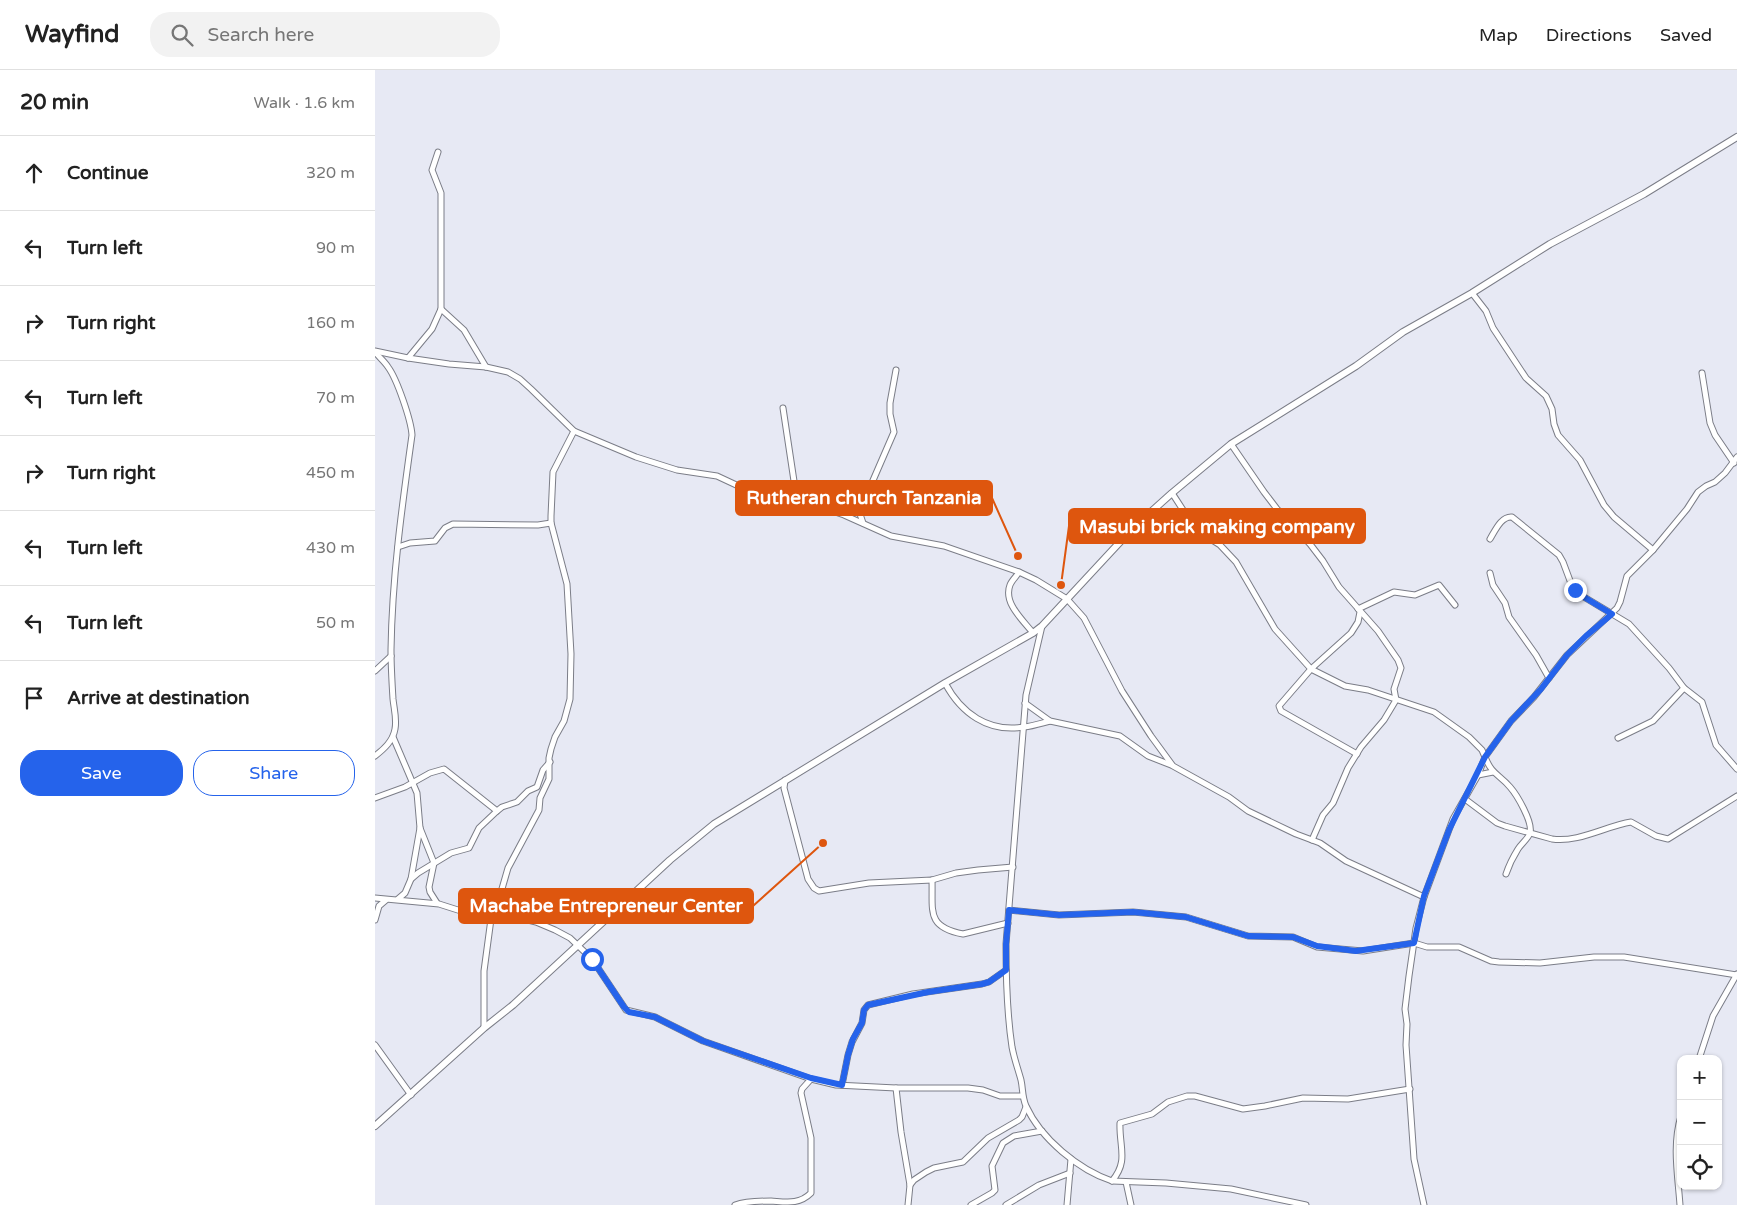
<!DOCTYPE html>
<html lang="en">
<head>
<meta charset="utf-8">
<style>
	:root { --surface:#fff; --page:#f2f2f2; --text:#222; --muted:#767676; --line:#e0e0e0; --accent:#2563eb }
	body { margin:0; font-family:"Varela Round",sans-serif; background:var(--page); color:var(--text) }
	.controls { position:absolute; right:15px; bottom:15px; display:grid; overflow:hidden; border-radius:10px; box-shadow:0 1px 4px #0004 }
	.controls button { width:45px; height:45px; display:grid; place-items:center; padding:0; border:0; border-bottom:1px solid var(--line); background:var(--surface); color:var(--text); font:25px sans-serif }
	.stop { position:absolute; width:15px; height:15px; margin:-11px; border:4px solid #2563eb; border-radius:50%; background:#fff }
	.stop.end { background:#2563eb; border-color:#fff; box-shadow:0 1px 5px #0008 }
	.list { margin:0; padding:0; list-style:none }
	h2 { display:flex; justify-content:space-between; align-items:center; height:65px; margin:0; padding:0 20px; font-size:21px }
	h2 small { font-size:16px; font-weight:400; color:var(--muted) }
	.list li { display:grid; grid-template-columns:32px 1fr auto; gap:15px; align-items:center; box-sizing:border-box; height:75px; padding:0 20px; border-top:1px solid var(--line) }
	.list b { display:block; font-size:19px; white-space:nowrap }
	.list em { font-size:16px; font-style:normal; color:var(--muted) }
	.actions { display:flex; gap:10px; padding:15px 20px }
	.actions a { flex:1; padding:11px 0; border:1px solid var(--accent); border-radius:20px; text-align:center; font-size:18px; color:var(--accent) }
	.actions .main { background:var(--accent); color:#fff }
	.icon { flex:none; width:28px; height:28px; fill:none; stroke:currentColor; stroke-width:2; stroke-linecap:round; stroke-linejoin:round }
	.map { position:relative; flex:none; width:1362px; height:1135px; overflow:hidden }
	header { display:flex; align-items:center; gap:30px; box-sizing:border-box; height:70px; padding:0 25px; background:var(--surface); border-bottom:1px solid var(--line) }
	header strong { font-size:24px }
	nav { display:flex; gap:28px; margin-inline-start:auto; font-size:18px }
	.search { width:350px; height:45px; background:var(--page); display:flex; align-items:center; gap:12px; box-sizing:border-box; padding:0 18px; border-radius:20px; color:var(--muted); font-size:19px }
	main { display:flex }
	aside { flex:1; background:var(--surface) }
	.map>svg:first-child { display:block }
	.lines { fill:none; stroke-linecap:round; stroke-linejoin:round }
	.minor-casing { stroke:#7b7d87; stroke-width:7 }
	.tertiary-casing { stroke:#7b7d87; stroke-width:8 }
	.minor { stroke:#fff; stroke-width:5 }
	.tertiary { stroke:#fff; stroke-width:6 }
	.route { stroke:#2563eb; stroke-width:6 }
	.leader { fill:none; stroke:#de560e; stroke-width:2 }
	.callout-dot { fill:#de560e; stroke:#e7e9f4; stroke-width:2 }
	.callout { fill:#de560e; stroke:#de560e; stroke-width:2 }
	.callout-label { font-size:19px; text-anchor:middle; font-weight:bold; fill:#fff }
</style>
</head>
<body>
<header>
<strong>Wayfind</strong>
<div class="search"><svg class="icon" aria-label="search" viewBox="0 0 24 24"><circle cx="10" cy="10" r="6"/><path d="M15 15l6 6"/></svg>Search here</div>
<nav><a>Map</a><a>Directions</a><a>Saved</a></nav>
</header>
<main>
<aside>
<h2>20 min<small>Walk · 1.6 km</small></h2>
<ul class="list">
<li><svg class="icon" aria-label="ahead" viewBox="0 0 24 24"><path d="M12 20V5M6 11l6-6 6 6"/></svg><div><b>Continue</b></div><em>320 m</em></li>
<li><svg class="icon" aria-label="left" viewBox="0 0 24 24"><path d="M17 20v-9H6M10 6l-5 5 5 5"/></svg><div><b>Turn left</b></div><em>90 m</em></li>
<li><svg class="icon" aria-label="right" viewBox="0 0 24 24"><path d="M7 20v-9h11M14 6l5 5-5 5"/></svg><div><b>Turn right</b></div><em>160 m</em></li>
<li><svg class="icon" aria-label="left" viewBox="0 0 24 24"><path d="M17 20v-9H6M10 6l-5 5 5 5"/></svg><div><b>Turn left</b></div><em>70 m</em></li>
<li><svg class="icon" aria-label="right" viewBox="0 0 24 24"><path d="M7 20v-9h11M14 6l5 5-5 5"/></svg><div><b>Turn right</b></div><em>450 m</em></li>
<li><svg class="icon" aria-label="left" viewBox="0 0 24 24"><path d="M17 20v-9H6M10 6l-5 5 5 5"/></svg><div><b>Turn left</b></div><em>430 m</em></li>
<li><svg class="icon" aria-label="left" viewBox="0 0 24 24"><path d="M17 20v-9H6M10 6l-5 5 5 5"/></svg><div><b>Turn left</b></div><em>50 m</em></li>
<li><svg class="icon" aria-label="arrive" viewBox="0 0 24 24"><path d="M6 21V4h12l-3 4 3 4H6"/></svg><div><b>Arrive at destination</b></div></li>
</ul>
<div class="actions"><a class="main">Save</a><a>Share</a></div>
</aside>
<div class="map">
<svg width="1362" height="1135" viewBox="0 0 1362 1135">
	<rect width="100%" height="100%" fill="#e7e9f4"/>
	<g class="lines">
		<g class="minor-casing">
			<g id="minor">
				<polyline points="1097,223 1111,241 1118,258 1151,308 1171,326 1177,339 1179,354 1183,365 1205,390 1229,435 1239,447 1278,480"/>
				<polyline points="66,239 89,260 111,297"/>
				<polyline points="0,281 33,288 74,294 111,297 133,302 145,309 156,319 199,361 261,387 302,400 342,406 387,427 434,433 469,445 516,466 569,476 644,502 661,510 692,529 709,548 747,621 776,666 798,696 854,727 873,741 921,764 945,773 971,791 1049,827"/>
				<path d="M0,282C4,287 10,292 13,297C22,309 36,350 37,365C27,436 17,508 16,580C16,596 17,613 18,629C19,639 22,649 20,659C18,671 9,679 0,686"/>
				<polyline points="33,288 57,259 66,239 66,123 57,100 63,82"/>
				<polyline points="1327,303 1335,353 1340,365 1359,393"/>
				<polyline points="408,338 422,431"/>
				<polyline points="856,374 889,422 902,439 935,474 948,491 964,517 1003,561 1023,590 1026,598 1019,619 1021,630 1009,650 986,677 973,698 958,733 948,745 937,770"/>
				<polyline points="797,423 821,460 845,475 861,492 900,559 936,599 970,616 993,620 1059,642 1094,667 1107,680 1110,687 1103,705 1078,749 1049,827 1041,858 1034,906 1030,939 1032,954 1031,975 1039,1089 1049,1135"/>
				<polyline points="488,453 485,444 486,438 519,362 515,344 515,333 521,300"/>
				<path d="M1115,469C1120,461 1126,446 1137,447L1184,485L1188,492L1197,516L1204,524L1254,554L1294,598L1309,618L1327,632L1341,675L1362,699"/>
				<polyline points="23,477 35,473 60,471 70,458 78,454 163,455 176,453"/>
				<path d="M644,502C642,506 637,510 635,515C628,533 648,550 658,563"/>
				<polyline points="1115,503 1118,515 1130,533 1134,547 1161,585 1174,608"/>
				<polyline points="983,539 1019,522 1040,525 1064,515 1080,535"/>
				<path d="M667,556L651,625L631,874C631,908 632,944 637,977C639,988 643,999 646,1010C648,1019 647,1027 651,1036C666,1069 704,1100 737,1111L791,1113L856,1119L931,1135"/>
				<polyline points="0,601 16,586"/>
				<path d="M570,613C586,643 613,663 649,657C658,656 667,653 675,651"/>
				<polyline points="650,633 675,651 745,666 773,686 796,695"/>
				<polyline points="18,667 42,723 45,758 59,793 54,817 55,822 62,833"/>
				<polyline points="1243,668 1278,651 1309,618"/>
				<polyline points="982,684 906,641 904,636 936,599 976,563 983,552 985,542"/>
				<polyline points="1103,705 1118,702"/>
				<polyline points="410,710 409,718 433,809 439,818 444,821 494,813 557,810 581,803 603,800 638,797"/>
				<polyline points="0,728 30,717 55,703 69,699 122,741"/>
				<path d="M1090,729L1122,753L1130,756L1177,769C1203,773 1231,756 1256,752L1281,766L1293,769L1362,726"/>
				<path d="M1131,804C1134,795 1138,787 1143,779C1146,774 1153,769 1155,763C1158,752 1142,725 1135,717C1124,704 1117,705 1110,687L1136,651L1159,627L1192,585L1242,538L1245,532L1252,506L1278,480L1312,439L1323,422L1331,416L1340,412L1350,403L1362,387"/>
				<polyline points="36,809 45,758"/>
				<path d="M557,810C558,841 551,857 588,864L633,853"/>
				<polyline points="0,828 64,834 108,848 145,848 161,852 180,860 195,868 217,889 251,940 280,947 328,971 436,1009 461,1015 521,1018 593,1018 608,1020 625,1026 647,1026"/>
				<polyline points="23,829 30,823 36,809 43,803 76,783 94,778 104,758 122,741 127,737 142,732 153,721 162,717 168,700 175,692"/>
				<polyline points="634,840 684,845 758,842 811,847 873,866 918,867 942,877 988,881 1039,873 1052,877 1084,877 1116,891 1124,892 1165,893 1219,887 1249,887 1362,905"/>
				<polyline points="0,850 4,836 11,830"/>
				<polyline points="109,958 109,901 116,849 122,836 133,798 164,740 165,728 174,709 174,688 176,679 180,667 189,651 195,629 196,584 192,514 176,453 176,446 178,402 199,361"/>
				<polyline points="0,975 36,1025"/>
				<polyline points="1324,989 1338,946 1362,904"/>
				<polyline points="467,1015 473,985 477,972 487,953 489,940 493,935 538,924 607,914 614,912 631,900"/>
				<polyline points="521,1018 526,1062 535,1115"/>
				<path d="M737,1111C754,1091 744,1077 745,1053L777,1044L793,1032L812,1026H820L868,1039L890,1036L928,1028L973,1029L1035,1019"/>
				<polyline points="751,1112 756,1135"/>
				<path d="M360,1135C371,1131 385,1131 396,1131C411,1132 424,1135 436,1123V1068L426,1023L427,1019L436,1009"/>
				<polyline points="533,1135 535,1115 539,1110 551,1102 559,1098 588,1092 613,1068 644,1050 647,1047 651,1037"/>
				<polyline points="596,1135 617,1123 620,1120 617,1096 628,1073 639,1066 667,1061"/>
				<polyline points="631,1135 664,1115 695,1103"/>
				<polyline points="692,1135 696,1089"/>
				<path d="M1305,1135C1303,1106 1297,1075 1306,1046"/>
			</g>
		</g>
		<g class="tertiary-casing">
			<polyline id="tertiary" points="0,1056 109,958 138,935 295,790 339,754 570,613 658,563 667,556 758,458 797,423 856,374 981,296 1028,262 1097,223 1175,174 1269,124 1362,67"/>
		</g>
		<use href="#minor" class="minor"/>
		<use href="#tertiary" class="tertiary"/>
	</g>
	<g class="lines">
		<polyline class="route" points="217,889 249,937 254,942 280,947 328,971 436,1008 467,1015 473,985 478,969 487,953 489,940 493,935 553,922 607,914 614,912 631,900 631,874 634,840 684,845 758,842 811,847 873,866 918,867 942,876 981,881 1039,873 1049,826 1074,760 1110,687 1136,651 1166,619 1192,585 1211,566 1237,544 1204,524 1200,520"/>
	</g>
	<path class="leader" d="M643 486L617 428M686 515L694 456M448 773L378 836"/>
	<g class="callout-dot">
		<circle cx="643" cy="486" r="5"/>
		<circle cx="686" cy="515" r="5"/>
		<circle cx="448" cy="773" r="5"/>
	</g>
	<g class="callout">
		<rect x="361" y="411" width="256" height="34" rx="5"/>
		<rect x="694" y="439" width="296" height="34" rx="5"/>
		<rect x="84" y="819" width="294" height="34" rx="5"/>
	</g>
	<g class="callout-label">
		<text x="489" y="434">Rutheran church Tanzania</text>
		<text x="842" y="463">Masubi brick making company</text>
		<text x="231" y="842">Machabe Entrepreneur Center</text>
	</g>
</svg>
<div class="controls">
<button>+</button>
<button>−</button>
<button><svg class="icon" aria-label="locate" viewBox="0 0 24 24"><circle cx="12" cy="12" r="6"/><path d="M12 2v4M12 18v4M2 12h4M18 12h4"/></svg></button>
</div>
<div class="stop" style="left:217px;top:889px"></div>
<div class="stop end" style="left:1200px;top:520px"></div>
</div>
</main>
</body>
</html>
